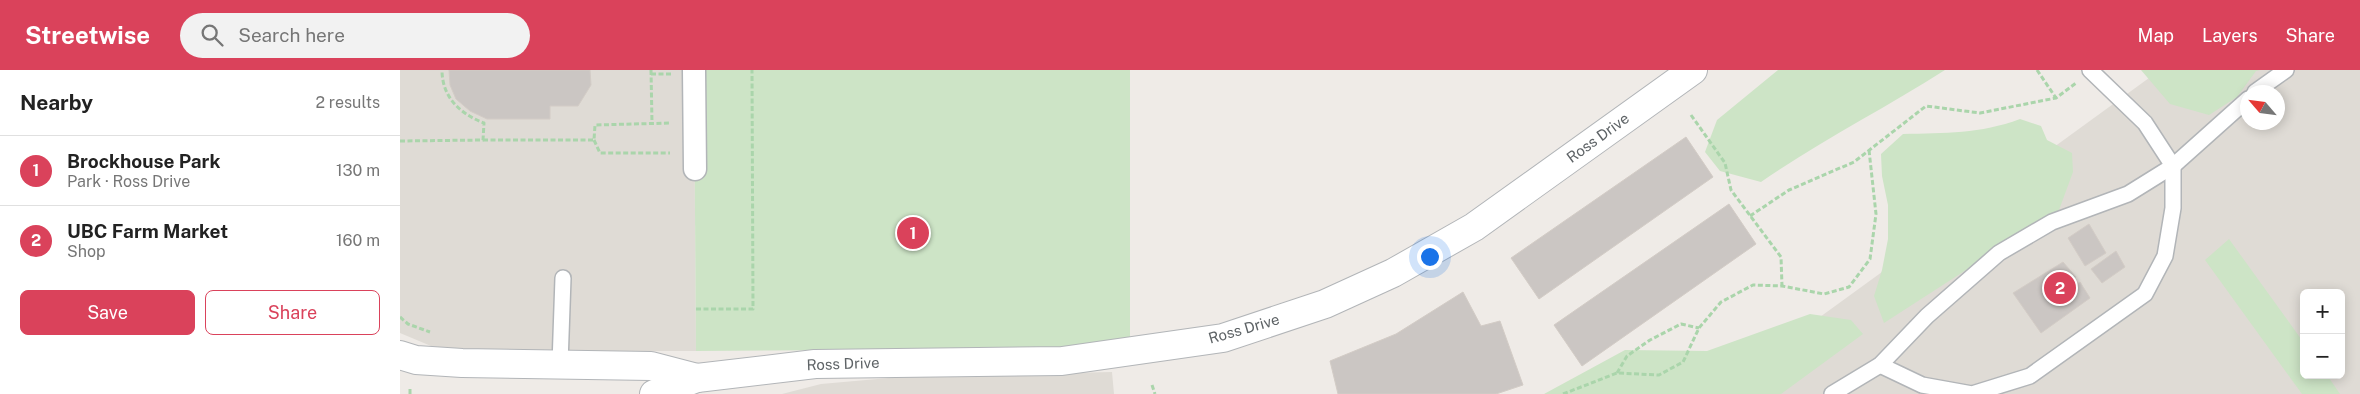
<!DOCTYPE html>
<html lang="en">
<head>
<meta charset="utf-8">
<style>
	:root { --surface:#fff; --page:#f2f2f2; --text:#222; --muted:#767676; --line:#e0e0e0; --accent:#da425b }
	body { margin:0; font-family:"Public Sans",sans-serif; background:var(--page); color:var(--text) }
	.controls { position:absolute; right:15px; bottom:15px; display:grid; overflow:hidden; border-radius:8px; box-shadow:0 2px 12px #0003 }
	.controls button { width:45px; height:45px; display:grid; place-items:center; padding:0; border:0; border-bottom:1px solid var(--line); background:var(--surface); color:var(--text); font:25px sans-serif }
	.compass { position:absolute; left:1840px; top:15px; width:45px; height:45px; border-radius:50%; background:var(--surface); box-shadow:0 2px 12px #0003; rotate:298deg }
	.you { position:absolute; left:1029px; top:186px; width:18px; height:18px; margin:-12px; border:4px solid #fff; border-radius:50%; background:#1a73e8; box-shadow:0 0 0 8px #1a73e833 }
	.badge { display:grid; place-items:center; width:32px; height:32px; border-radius:50%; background:var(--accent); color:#fff; font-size:16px; font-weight:700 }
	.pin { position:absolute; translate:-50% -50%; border:2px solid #fff; box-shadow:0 1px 5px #0006 }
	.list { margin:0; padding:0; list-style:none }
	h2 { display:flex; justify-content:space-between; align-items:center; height:65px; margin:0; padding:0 20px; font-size:21px }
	h2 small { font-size:16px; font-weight:400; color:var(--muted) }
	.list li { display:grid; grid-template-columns:32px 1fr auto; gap:15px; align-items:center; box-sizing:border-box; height:70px; padding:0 20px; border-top:1px solid var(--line) }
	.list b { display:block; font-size:19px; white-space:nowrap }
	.list p { margin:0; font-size:16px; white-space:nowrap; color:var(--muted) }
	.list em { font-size:16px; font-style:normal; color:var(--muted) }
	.actions { display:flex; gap:10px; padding:15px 20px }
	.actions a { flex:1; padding:11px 0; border:1px solid var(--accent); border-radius:8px; text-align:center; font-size:18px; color:var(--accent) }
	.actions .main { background:var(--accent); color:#fff }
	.icon { flex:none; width:28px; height:28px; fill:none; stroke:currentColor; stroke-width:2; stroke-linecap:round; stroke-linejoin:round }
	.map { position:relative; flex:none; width:1960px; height:324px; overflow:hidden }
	header { display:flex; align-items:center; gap:30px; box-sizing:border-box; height:70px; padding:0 25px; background:var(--accent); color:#fff }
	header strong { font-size:24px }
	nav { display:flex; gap:28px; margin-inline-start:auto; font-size:18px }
	.search { width:350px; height:45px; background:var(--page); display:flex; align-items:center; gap:12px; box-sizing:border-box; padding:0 18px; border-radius:28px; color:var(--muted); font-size:19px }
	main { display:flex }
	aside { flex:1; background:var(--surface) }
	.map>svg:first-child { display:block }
	.education { fill:#dfdbd5; fill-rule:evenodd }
	.green { fill:#cde4c6 }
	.building { fill:#cbc6c3; stroke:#d3ccc6 }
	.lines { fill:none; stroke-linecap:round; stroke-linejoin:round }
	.service-casing { stroke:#b2b5b8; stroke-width:18 }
	.pedestrian-casing { stroke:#b2b5b8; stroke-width:25 }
	.minor-casing { stroke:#b2b5b8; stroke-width:30 }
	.path { stroke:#aad5ab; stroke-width:3; stroke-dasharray:5 2.5; stroke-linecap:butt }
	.service { stroke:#fff; stroke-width:15 }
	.pedestrian { stroke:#fff; stroke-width:22 }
	.minor { stroke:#fff; stroke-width:28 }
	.labels { text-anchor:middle; stroke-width:4; stroke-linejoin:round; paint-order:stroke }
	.street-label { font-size:15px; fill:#5e6366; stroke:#fff }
</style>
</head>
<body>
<header>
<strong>Streetwise</strong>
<div class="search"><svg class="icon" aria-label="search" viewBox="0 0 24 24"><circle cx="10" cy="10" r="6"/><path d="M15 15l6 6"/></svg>Search here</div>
<nav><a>Map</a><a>Layers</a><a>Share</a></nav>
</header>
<main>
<aside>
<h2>Nearby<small>2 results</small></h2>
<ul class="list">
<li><span class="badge">1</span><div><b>Brockhouse Park</b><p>Park · Ross Drive</p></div><em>130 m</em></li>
<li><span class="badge">2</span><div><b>UBC Farm Market</b><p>Shop</p></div><em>160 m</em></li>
</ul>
<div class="actions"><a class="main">Save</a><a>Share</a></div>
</aside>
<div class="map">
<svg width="1960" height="324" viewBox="0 0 1960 324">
	<rect width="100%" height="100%" fill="#efebe7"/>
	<g class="education">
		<polygon points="0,0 294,0 296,281 68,281 31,276 0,263"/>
		<path d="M1760,0H1960V324H1314ZM1848,22H1878V52H1848ZM1904,223H1941V305H1904Z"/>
		<polygon points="712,302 714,324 382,324 421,314 500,307"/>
	</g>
	<g class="green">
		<polygon points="294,0 730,0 730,271 640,279 296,281"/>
		<path d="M1378,0H1545C1484,39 1420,71 1361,112L1320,101L1305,82L1317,50Z"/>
		<polygon points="1741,0 1860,0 1856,1 1837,27 1809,45 1770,34"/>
		<path d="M1620,49L1641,56L1647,70L1672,83L1673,102L1659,140L1484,253L1474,226L1482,200L1488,169V135L1482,106L1481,84L1503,64C1545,63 1580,64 1620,49Z"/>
		<polygon points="1829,169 1904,273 1904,305 1927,305 1940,324 1902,324 1805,190"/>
		<polygon points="1410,244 1451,250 1463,264 1381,324 1144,324 1225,280 1307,281"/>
	</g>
	<g class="building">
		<polygon points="49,0 190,0 191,15 178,36 150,36 150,49 87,49 70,41 56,29 50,15"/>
		<polygon points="1286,67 1313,107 1139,229 1111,188"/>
		<polygon points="1329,134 1356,174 1182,296 1154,255"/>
		<polygon points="1689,154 1706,183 1685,196 1668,168"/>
		<polygon points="1716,181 1725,197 1702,213 1691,199"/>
		<polygon points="1663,192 1676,207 1673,209 1677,214 1680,212 1690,228 1641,263 1613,223"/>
		<polygon points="1063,222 1081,256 1100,251 1123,315 1096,324 938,324 930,291 996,264"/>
	</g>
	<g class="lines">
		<g class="service-casing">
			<g id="service">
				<polyline points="1855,22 1886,0"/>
				<polyline points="160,294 163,208"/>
				<polyline points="1480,295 1522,315 1572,324 1630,306 1745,224 1765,186 1773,138 1773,96 1745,53 1690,0"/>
				<polyline points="1432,324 1480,295 1527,246 1599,183 1652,152 1728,124 1773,96 1848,29"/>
			</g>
		</g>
		<g class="pedestrian-casing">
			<polyline id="pedestrian" points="294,0 295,99"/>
		</g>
		<g class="minor-casing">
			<g id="minor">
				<polyline points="0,285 16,290 62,293 251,296 297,308"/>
				<polyline points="254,324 297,308 415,294 662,291 823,268 925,234 993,203 1074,157 1293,0"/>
			</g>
		</g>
		<g class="path">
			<polyline points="251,0 252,53"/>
			<polyline points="1637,0 1656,28"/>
			<polyline points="251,4 271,4"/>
			<polyline points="1291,45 1325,93 1331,120 1381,187 1382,216"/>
			<polyline points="83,70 194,70 195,55 271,53"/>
			<polyline points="194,70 200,83 270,83"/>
			<path d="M0,71L83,70L84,53C60,44 42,27 42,0"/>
			<polyline points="1350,146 1389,120 1454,92 1526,36 1580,43 1656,28 1676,13"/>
			<polyline points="296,239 353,239 352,0"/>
			<polyline points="0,247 8,254 30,262"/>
			<polyline points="1217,303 1227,286 1250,270 1281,254 1299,258"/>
			<polyline points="752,315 755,324"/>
			<polyline points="10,324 10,317"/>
			<polyline points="1163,324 1217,303 1259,305 1283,292 1299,258 1321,232 1353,215 1382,216 1424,224 1449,217 1470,189 1476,144 1469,80"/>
		</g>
		<use href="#service" class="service"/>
		<use href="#pedestrian" class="pedestrian"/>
		<use href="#minor" class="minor"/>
	</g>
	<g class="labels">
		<g class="street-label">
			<text transform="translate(1198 68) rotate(-36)" y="5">Ross Drive</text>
			<text transform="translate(844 259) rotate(-16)" y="5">Ross Drive</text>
			<text transform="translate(443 294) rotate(-2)" y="5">Ross Drive</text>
		</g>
	</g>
</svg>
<div class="controls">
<button>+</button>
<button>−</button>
</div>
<svg class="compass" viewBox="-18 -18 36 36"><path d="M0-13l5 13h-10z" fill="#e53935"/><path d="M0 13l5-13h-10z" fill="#767676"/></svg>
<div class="you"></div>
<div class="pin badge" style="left:513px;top:163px">1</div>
<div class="pin badge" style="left:1660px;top:218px">2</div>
</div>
</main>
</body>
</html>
